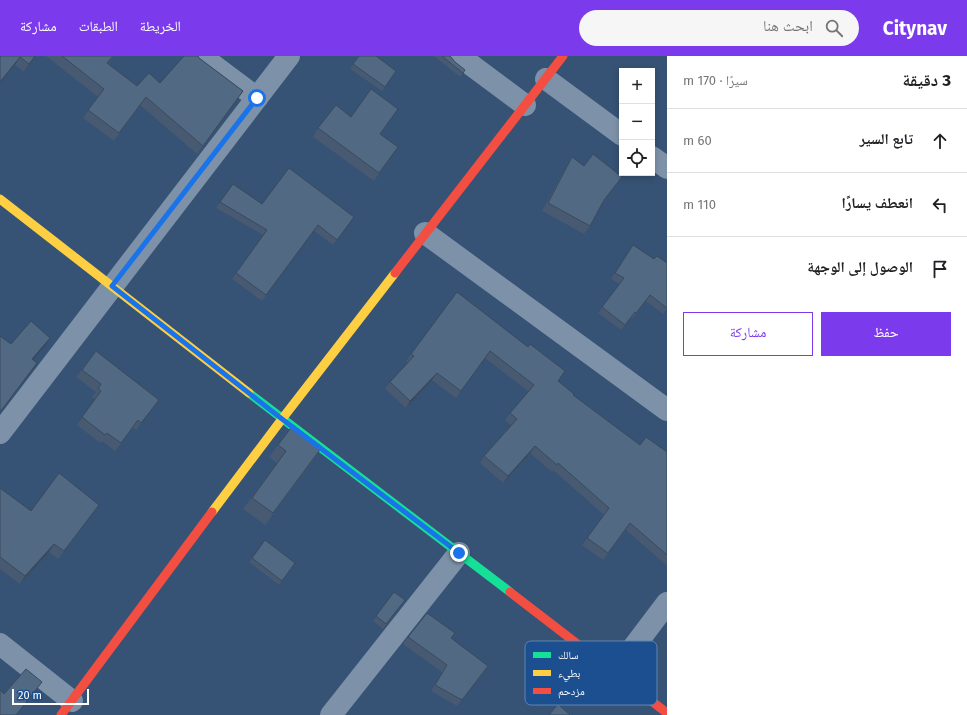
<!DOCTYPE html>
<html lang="ar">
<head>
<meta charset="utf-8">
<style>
	:root { --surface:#fff; --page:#f6f6f6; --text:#202124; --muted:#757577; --line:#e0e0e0; --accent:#7c3aed }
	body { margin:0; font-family:"Fira Sans","Noto Naskh Arabic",sans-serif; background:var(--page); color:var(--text); direction:rtl }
	.controls { position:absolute; right:12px; top:12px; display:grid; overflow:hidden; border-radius:0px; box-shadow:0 2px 6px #0003 }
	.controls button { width:36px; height:36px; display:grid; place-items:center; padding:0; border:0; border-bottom:1px solid var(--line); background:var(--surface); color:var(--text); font:20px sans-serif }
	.scale { position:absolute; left:12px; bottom:10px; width:77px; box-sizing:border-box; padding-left:4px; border:2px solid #fff; border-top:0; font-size:11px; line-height:14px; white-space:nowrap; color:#fff; -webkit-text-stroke:3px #1b4f8f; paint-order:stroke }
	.stop { position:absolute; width:12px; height:12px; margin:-9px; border:3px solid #1a73e8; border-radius:50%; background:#fff }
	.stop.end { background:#1a73e8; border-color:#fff; box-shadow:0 1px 4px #0008 }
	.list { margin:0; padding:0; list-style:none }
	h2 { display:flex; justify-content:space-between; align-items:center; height:52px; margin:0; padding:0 16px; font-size:17px }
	h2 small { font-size:13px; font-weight:400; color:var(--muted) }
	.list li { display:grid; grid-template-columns:26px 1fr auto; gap:12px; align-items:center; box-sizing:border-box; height:64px; padding:0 16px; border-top:1px solid var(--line) }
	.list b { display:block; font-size:15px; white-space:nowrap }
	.list em { font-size:13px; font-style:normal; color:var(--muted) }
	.actions { display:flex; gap:8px; padding:12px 16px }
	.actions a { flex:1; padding:9px 0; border:1px solid var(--accent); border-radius:0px; text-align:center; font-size:14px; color:var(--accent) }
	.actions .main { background:var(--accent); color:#fff }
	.icon { flex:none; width:22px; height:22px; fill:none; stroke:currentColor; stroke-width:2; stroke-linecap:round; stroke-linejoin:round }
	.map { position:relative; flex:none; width:667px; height:659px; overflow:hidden; direction:ltr }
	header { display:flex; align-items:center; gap:24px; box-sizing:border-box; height:56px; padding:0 20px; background:var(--accent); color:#fff }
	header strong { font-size:19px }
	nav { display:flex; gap:22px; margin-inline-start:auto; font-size:14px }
	.search { width:280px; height:36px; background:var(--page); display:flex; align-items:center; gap:10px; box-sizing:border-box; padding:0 14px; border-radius:22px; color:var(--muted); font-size:15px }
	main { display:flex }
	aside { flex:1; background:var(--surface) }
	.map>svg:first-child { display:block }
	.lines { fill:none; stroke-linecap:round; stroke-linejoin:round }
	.street { stroke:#7d92a8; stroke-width:22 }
	.fast { stroke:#16e098; stroke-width:9 }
	.slow { stroke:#ffcf43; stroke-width:9 }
	.jam { stroke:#f24e42; stroke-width:9 }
	.wall { fill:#475a72 }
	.shaded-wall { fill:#394a5c }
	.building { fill:#526984; stroke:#394a5c }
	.route { stroke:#1a73e8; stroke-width:5 }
	.key { fill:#1b4f8f; stroke:#5f84b1; stroke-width:1 }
	.key-label { font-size:11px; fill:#fff }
</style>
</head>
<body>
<header>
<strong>Citynav</strong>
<div class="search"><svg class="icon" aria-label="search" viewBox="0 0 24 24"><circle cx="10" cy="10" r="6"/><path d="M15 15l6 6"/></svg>ابحث هنا</div>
<nav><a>الخريطة</a><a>الطبقات</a><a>مشاركة</a></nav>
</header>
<main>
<aside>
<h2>3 دقيقة<small>سيرًا · 170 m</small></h2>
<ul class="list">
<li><svg class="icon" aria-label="ahead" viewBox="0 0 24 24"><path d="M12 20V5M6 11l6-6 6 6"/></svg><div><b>تابع السير</b></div><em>60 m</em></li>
<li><svg class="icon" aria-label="left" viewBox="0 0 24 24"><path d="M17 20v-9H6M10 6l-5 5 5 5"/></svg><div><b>انعطف يسارًا</b></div><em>110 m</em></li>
<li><svg class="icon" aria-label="arrive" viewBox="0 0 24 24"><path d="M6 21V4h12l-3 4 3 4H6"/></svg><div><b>الوصول إلى الوجهة</b></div></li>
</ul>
<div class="actions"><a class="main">حفظ</a><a>مشاركة</a></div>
</aside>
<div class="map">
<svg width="667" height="659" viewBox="0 0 667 659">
	<rect width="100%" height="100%" fill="#365274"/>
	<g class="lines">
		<g class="street">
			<polyline points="201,0 257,42"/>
			<polyline points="459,0 525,49"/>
			<polyline points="546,23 622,79"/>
			<polyline points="652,101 667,112"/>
			<polyline points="425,177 667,354"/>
			<polyline points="0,377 289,0"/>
			<polyline points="0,588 72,645"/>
			<polyline points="614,617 667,547"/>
			<polyline points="331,659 459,497"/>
		</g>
		<polyline class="fast" points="249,337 510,536"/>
		<g class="slow">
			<polyline points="0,143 249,337"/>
			<polyline points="212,456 282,363 395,217"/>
		</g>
		<g class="jam">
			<polyline points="395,217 563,0"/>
			<polyline points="510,536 667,657"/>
			<polyline points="61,659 212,456"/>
		</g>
	</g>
	<g class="wall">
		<polygon points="0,0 36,0 24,16 15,9 0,27"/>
		<polygon points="46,0 114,0 108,8 137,30 160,27 199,2 243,35 197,98 140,49 114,85 83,62 98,41"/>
		<polygon points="359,0 396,15 382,35 350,13"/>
		<polygon points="434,0 450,0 455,6 465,14 460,21"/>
		<polygon points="351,61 380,78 398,91 374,125 313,81 318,72"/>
		<polygon points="572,101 584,110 616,129 603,147 590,170 584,178 542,155 567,109"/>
		<polygon points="233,128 262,148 350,166 333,189 314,175 262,245 232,223 263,179 216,152"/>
		<polygon points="633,189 654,203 667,207 667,252 663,258 646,245 632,263 631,262 621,274 598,257 619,228 611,223"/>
		<polygon points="457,236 558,326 573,339 640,389 666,396 667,394 667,510 626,474 603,504 582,489 604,459 553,414 552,416 530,397 503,427 480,407 484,400 511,369 505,364 510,357 529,336 485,302 456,342 432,324 406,352 385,333 390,326 408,306 406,305"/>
		<polygon points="96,295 159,344 136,374 133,372 115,395 102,385 100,387 77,369 95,343 92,341 96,336 76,321"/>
		<polygon points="278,389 314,403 265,469 243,453 277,407 269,401"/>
		<polygon points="0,432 31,455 99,449 58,503 49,496 20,528 0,513"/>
		<polygon points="265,484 295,507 279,529 249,506"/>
		<polygon points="394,536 405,544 383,573 373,565"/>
		<polygon points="408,581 484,616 457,650 431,635 442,616 403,588"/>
	</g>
	<g class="shaded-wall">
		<polygon points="35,0 36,0 24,16 29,8"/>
		<polygon points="20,1 15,9 0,27 0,26"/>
		<polygon points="50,282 45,290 27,311 32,303"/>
		<polygon points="437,317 432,324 406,352 410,345"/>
		<polygon points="535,390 530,397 503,427 508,420"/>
		<polygon points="54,488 49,496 20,528 25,520"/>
	</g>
	<g class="building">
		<polygon points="0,0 35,0 29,8 20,1 0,26"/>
		<polygon points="62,0 113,0 107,7 137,30 149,17 160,27 184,0 198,0 199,2 243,35 203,90 146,41 119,77 88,54 104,33"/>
		<polygon points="359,0 376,0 396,15 385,31 353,8"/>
		<polygon points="442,0 450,0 455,6 465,14 463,17"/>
		<polygon points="371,33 398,53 380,78 398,91 379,117 318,72 336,49 351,61"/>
		<polygon points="593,98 622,121 604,144 590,170 548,147 572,101 584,110"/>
		<polygon points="289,112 354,161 337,184 318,169 266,239 236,217 267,174 220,146 233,128 262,148"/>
		<polygon points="633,189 654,203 657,200 667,207 667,252 650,239 636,257 635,256 625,269 602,251 624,222 615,217"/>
		<polygon points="457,236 528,291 530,288 565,315 558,325 574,338 573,339 640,389 646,381 667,396 667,395 667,499 630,467 608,497 587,482 609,452 558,407 557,409 535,390 508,420 484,400 517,363 510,357 534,329 490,295 461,335 437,317 410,345 390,326 414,300 411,298"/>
		<polygon points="31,265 50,282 32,303 37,307 0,356 0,280 11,288"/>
		<polygon points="96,295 159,344 141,367 138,364 121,387 107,377 105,379 82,361 101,335 98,333 101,328 82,314"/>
		<polygon points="293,369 322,391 273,457 252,442 286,395 278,389"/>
		<polygon points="59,417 99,449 64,495 54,488 25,520 0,501 0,432 31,455"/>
		<polygon points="265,484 295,507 282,525 252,502"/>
		<polygon points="394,536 405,544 386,568 376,560"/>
		<polygon points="427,557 455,577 451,582 488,610 462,644 435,629 447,609 408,581"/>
		<polygon points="26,613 42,626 16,659 0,659 0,634 4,638"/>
		<polygon points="558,648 570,659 549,659"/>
	</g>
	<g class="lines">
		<polyline class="route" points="257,42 112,230 282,363 459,497"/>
	</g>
	<rect x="525" y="585" width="132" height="64" rx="6" class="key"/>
	<rect x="533" y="596" width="18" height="6" fill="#16e098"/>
	<rect x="533" y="614" width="18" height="6" fill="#ffcf43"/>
	<rect x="533" y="632" width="18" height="6" fill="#f24e42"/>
	<g class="key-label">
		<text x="558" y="603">سالك</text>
		<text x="558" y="621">بطيء</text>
		<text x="558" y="639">مزدحم</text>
	</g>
</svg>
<div class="controls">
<button>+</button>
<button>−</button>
<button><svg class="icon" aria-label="locate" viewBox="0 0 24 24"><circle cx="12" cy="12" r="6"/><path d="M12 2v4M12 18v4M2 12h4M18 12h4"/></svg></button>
</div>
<div class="scale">20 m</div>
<div class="stop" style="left:257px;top:42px"></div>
<div class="stop end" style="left:459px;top:497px"></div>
</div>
</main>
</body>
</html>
